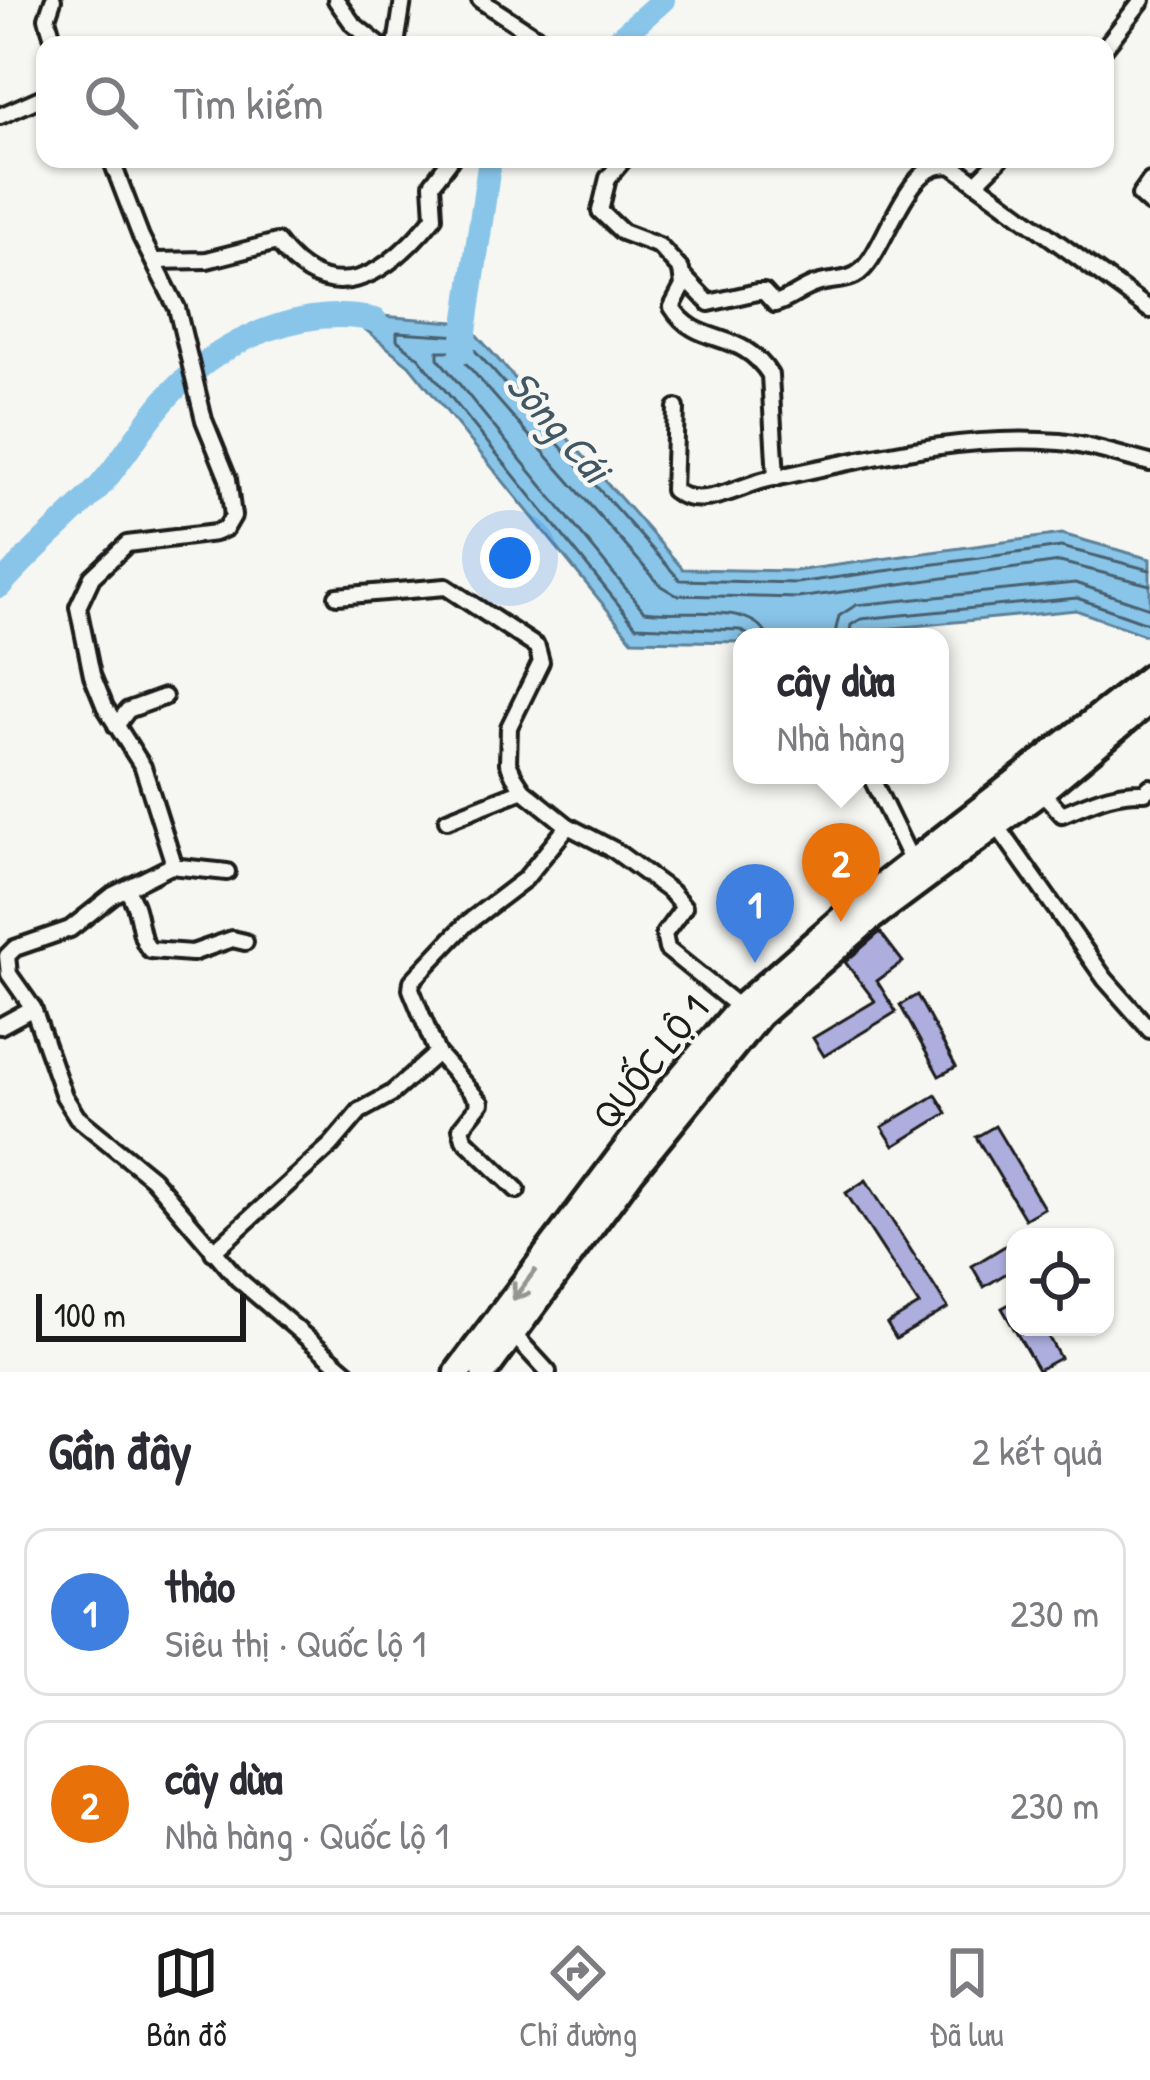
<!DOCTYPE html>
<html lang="vi">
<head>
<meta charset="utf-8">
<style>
	:root { --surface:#fff; --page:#f2f2f3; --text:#2b2b33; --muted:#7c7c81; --line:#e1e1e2; --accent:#1c1c1c }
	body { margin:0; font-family:"Patrick Hand",sans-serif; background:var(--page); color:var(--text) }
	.controls { position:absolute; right:36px; bottom:36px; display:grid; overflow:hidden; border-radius:24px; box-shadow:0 3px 9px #0004 }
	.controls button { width:108px; height:108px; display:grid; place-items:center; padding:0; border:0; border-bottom:3px solid var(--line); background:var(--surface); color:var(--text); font:60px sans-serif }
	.scale { position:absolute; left:36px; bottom:30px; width:210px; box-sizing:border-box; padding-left:12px; border:6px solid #1c1c1c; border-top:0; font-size:33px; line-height:42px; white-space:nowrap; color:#1c1c1c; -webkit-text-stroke:9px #f6f6f2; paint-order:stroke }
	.you { position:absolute; left:510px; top:558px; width:42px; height:42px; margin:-30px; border:9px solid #fff; border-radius:50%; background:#1a73e8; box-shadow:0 0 0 18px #1a73e833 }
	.badge { display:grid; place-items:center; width:78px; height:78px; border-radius:50%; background:var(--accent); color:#fff; font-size:39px; font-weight:700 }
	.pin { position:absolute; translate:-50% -99px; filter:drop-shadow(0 3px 6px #0008) }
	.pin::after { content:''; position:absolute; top:63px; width:42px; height:36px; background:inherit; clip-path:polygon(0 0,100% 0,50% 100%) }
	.popup { position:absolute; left:733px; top:628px; width:216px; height:156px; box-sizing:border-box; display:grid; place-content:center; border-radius:24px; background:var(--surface); filter:drop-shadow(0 3px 9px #0005); font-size:39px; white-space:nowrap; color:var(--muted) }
	.popup b { font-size:45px; color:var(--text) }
	.popup::after { content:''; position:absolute; left:50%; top:100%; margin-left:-24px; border:24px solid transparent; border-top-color:var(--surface) }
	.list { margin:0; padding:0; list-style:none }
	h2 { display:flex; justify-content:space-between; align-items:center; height:156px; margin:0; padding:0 48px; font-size:51px }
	h2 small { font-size:39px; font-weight:400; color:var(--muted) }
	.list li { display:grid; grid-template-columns:78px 1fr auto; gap:36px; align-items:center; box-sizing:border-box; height:168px; margin:0 24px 24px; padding:0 24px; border:3px solid var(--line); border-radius:24px }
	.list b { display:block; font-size:45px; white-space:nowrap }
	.list p { margin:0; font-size:39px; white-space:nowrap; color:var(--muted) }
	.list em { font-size:39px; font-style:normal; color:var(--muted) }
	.icon { flex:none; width:66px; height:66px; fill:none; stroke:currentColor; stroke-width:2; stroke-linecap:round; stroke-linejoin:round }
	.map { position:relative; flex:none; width:1150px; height:1372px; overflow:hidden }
	.search { position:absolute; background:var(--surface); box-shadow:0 3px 9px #0004; left:36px; right:36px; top:36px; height:132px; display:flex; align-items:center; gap:30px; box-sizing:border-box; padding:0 42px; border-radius:24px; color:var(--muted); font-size:45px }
	.sheet { height:540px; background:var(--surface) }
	nav { display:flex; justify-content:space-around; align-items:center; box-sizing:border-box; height:168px; border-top:3px solid var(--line); background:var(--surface); font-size:33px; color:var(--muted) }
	nav a { display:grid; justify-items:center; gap:6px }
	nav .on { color:var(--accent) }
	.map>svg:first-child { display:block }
	.water { fill:#89c5e9; stroke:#5d8197; stroke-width:3 }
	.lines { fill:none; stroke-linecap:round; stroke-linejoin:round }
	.shore { stroke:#48606e; stroke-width:3 }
	.river { stroke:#89c5e9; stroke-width:24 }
	.building { fill:#adadde; stroke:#1c1c1c; stroke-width:3 }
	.street-casing { stroke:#1c1c1c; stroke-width:22 }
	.highway-casing { stroke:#1c1c1c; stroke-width:33 }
	.street { stroke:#f6f6f2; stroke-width:14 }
	.highway { stroke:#f6f6f2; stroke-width:24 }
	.oneway { stroke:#949492 }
	.labels { text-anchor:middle; stroke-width:9; stroke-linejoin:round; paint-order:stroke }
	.street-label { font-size:39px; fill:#1c1c1c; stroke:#f6f6f2 }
	.water-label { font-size:42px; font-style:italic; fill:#425764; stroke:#f6f6f2 }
</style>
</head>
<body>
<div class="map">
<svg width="1150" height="1372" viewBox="0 0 1150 1372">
	<rect width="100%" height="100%" fill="#f6f6f2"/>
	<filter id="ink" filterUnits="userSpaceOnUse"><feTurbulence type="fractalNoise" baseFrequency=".00833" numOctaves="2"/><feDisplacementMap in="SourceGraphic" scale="24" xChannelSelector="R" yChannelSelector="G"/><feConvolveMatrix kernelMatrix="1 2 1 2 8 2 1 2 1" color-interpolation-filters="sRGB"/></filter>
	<g filter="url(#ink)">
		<polygon class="water" points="345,313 466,323 683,569 795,571 1062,534 1150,559 1150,637 1076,610 802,637 742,637 742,642 632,640 409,365"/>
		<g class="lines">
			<g class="shore">
				<polyline points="752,637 740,630 636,626 419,358 397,340 397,332 462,336 680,580 796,583 1061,547 1150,570"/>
				<path d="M768,637C751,600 679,617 644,611L438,358V351H455L661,586L676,595L798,598L1060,562L1150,585"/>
				<polyline points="834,637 839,616 856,605 1075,583 1150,608"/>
				<polyline points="849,637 851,625 861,619 1077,598 1150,624"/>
			</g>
			<g class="river">
				<polyline points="612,45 663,0"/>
				<polyline points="462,352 490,159"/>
				<path d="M0,586C31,550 67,521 99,487C126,457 145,420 173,391C223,339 304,304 375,320"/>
			</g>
		</g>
		<g class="building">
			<polygon points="880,932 903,962 877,981 896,1012 824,1056 813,1038 875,1001 845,962"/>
			<polygon points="917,995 956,1067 939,1076 900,1005"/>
			<polygon points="936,1095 947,1113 894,1146 882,1127"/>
			<polygon points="995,1126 1044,1208 1025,1219 976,1137"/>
			<polygon points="866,1180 948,1308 896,1339 887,1324 919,1305 846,1193"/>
			<polygon points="1015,1240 1015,1268 984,1287 972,1266"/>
			<polygon points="1015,1301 1015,1327 1043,1327 1060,1358 1038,1370 1002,1308"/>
		</g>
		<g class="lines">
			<g class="street-casing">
				<g id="street">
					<polyline points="53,0 47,18 55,45"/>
					<polyline points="336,0 353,24 379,45"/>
					<polyline points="480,0 549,45"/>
					<polyline points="396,45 403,0"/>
					<polyline points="1105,47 1142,0"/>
					<polyline points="0,116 45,96"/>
					<polyline points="111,159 141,237 177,308 204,420 228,479 233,516 226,528 215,533 127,544 92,577 78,607 92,675 105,707 143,767 172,858 171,866 113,895 70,929 15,948 7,956 9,974 33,1008 64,1096 77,1117 152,1178 238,1279 347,1372"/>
					<path d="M624,159L608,178L600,211L622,232L659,246L681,270L683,286L672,307C698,349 740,327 770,375L776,478"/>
					<polyline points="1150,181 1140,195 1150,204"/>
					<polyline points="976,183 1000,159"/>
					<path d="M155,261L207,260L277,242C332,315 389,273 434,217L432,184L451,159"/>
					<path d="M684,277L709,303L757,292H764L775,304C790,300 802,288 817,284C831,279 850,282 861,271C888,247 907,155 953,166L1150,310"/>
					<path d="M676,408L673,490C700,512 740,485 769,479C866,459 960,434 1060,442C1091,445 1120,456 1150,463"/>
					<polyline points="337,596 446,587 537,647 541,662 509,727 508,763 514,776 523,790 568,826 614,850 671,892 684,907 664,934 667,949 740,1008"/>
					<polyline points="116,726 128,710 164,697"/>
					<polyline points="870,775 912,862"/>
					<path d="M1041,791L1062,814C1092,802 1112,791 1145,792L1150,787"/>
					<polyline points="447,820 523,790"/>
					<polyline points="996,824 1105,979 1150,1030"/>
					<polyline points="171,866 227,872"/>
					<path d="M126,889C143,911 136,935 150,950L192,953L232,939L245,942"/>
					<polyline points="0,1026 33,1008"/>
					<polyline points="517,1190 464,1139 461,1128 481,1103 437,1053 411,989 412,981 466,924 525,879 568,826"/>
					<polyline points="213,1252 331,1145 360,1111 391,1094 437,1053"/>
					<polyline points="514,1335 548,1372"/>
				</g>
			</g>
			<g class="highway-casing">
				<g id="highway">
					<polyline points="458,1372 671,1089 740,1008 854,908 1150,677"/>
					<polyline points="484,1372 632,1171 759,1015 869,919 1041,791 1150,700"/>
				</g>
			</g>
			<use href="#street" class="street"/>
			<use href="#highway" class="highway"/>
		</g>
		<defs><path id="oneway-shaft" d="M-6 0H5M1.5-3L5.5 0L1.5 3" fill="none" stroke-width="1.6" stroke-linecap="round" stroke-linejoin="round" transform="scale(3)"/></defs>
		<use class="oneway" href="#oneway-shaft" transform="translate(524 1285) rotate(127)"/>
	</g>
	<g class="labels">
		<g class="street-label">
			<text transform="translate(650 1062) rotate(-51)" y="14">QUỐC LỘ 1</text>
		</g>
		<g class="water-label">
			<text transform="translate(559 426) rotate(49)" y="15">Sông Cái</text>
		</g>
	</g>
</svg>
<div class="controls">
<button><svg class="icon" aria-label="locate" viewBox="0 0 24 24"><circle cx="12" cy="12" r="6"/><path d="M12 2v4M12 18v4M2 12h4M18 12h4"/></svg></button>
</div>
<div class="scale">100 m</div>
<div class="you"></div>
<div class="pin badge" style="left:755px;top:963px;background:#3f7fe0">1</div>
<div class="pin badge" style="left:841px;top:922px;background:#e8710a">2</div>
<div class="popup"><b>cây dừa</b>Nhà hàng</div>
<div class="search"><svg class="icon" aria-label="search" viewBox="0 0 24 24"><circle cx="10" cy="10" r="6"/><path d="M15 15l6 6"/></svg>Tìm kiếm</div>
</div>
<section class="sheet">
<h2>Gần đây<small>2 kết quả</small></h2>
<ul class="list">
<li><span class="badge" style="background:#3f7fe0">1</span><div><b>thảo</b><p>Siêu thị · Quốc lộ 1</p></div><em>230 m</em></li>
<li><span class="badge" style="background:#e8710a">2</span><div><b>cây dừa</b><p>Nhà hàng · Quốc lộ 1</p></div><em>230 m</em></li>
</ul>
</section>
<nav>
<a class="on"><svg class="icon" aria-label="map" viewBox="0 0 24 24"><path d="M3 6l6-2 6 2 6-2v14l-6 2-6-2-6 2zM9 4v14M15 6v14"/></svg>Bản đồ</a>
<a><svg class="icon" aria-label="directions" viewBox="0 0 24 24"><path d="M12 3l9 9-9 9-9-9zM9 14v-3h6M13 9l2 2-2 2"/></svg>Chỉ đường</a>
<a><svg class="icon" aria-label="saved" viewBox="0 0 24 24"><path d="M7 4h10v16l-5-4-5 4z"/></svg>Đã lưu</a>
</nav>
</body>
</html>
